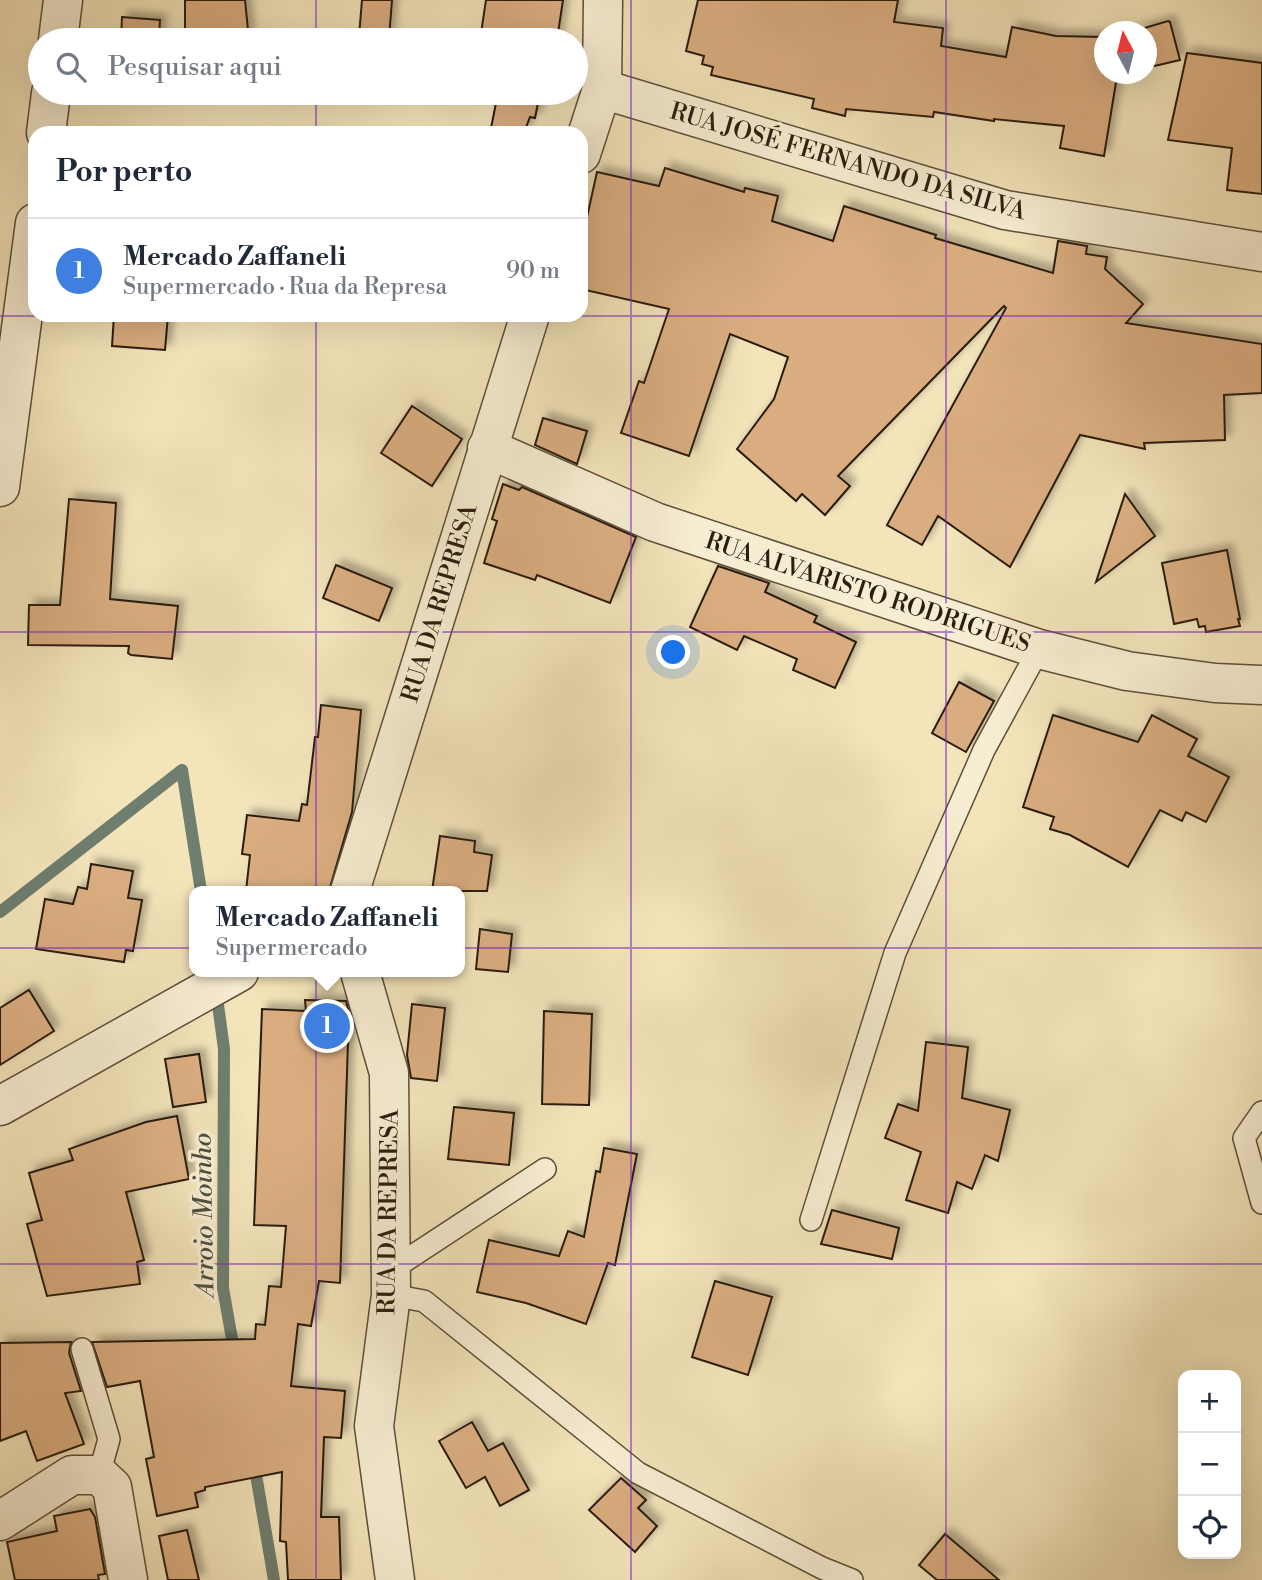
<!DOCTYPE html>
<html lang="pt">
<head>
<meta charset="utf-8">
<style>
	:root { --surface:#fff; --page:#f6f6f7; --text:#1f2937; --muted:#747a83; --line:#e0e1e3; --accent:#0f766e }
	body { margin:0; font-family:"Libre Bodoni",serif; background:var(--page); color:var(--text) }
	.controls { position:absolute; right:21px; bottom:21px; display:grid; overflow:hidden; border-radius:14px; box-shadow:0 7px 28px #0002 }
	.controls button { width:63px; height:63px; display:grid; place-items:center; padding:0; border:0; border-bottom:2px solid var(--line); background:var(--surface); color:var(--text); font:35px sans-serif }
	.compass { position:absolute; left:1094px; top:21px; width:63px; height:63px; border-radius:50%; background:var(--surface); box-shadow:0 7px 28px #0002; rotate:353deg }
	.you { position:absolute; left:674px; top:653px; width:24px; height:24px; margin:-18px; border:5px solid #fff; border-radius:50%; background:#1a73e8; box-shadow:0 0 0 10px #1a73e833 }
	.badge { display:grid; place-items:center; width:46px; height:46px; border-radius:50%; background:var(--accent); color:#fff; font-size:23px; font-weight:700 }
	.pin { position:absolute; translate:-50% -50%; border:4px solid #fff; box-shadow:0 2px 7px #0006 }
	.popup { position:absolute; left:189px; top:886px; width:276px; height:91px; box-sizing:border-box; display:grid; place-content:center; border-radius:14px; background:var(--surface); filter:drop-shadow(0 2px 5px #0005); font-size:23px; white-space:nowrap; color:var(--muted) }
	.popup b { font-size:26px; color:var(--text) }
	.popup::after { content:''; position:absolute; left:50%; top:100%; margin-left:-14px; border:14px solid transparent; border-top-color:var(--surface) }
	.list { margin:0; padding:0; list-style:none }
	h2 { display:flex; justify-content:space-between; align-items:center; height:91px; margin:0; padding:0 28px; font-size:30px }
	h2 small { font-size:23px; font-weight:400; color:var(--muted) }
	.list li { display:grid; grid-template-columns:46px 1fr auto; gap:21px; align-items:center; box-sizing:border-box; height:105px; padding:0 28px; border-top:2px solid var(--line) }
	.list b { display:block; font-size:26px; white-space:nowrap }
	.list p { margin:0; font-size:23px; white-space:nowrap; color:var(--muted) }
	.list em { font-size:23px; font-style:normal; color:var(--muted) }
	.icon { flex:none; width:38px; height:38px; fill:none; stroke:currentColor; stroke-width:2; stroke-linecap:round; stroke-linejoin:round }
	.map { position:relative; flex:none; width:1262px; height:1580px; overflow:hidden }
	.search { position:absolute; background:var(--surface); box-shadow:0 7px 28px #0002; left:28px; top:28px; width:560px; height:77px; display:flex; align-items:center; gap:18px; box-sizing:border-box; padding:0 24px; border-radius:38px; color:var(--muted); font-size:26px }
	.panel { position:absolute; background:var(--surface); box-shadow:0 7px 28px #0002; left:28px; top:126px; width:560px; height:196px; border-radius:21px }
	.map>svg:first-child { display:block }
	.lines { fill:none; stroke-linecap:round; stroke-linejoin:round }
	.stream { stroke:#6e7e6f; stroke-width:12 }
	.building { fill:#d9ad80; stroke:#2b1d10; stroke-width:2; filter:url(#shadow) }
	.lane-casing { stroke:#5d4f3a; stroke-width:24 }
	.street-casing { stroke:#5d4f3a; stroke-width:41 }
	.lane { stroke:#f7edd2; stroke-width:21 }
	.street { stroke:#f7edd2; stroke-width:38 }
	.grid { fill:none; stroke:#7b2cbf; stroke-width:2; stroke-opacity:0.55 }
	.labels { text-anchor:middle; stroke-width:7; stroke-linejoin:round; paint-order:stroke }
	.street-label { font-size:24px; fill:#2b1d10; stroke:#f7edd2 }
	.water-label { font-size:26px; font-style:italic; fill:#4d4e3f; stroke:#f7edd2 }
</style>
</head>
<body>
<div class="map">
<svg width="1262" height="1580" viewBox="0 0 1262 1580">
	<defs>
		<filter id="shadow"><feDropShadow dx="6" dy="-6" stdDeviation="3.5" flood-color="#0004"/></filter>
	</defs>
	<rect width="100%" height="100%" fill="#f3e4ba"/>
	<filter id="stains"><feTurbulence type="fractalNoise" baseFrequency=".00286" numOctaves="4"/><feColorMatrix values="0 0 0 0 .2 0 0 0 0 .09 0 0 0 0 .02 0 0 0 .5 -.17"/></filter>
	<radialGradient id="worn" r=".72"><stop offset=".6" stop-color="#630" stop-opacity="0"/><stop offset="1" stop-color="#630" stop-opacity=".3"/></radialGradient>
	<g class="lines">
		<g class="stream">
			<polyline points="0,912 182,770 201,891"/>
			<polyline points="216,990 224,1049 223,1288 235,1356"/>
			<polyline points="254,1463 274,1580"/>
		</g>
	</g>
	<g class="building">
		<polygon points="185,0 245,0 249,40 185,40"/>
		<polygon points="362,0 392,0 389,38 359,36"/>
		<polygon points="486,0 563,0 557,40 480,40"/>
		<polygon points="698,0 898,0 894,22 943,28 941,46 1006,57 1012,27 1056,36 1104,37 1104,74 1126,74 1117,76 1104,156 1060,148 1064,126 994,119 994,121 934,112 933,117 846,109 845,116 812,108 814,99 711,75 713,67 702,64 704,56 686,51"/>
		<polygon points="122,17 160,20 159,40 121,40"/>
		<polygon points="1168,21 1170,22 1180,60 1146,68 1146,32 1131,32"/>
		<polygon points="1187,53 1262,63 1262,194 1227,190 1232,148 1168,140"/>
		<polygon points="498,93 540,93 535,118 530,117 524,133 490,133"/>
		<polygon points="665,168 744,192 745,188 778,196 772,221 833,241 844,206 936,235 935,238 1053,273 1058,241 1087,246 1086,254 1107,257 1105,269 1143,304 1126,323 1262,344 1262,393 1224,395 1225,440 1144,443 1145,449 1080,435 1010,567 938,516 922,545 887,525 1006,308 1004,306 838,476 850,486 825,515 802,494 796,501 737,449 774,399 788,357 730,334 689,456 621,433 639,381 644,383 669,309 581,289 581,244 597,172 659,186"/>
		<polygon points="114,315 168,315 165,350 112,346"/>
		<polygon points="412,406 462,439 432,486 381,453"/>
		<polygon points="543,418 587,431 577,464 535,445"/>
		<polygon points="503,484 519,490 522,487 636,537 610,603 537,575 535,580 484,563 497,521 492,519"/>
		<polygon points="1125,494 1155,536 1096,582"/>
		<polygon points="69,499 116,503 110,599 178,606 172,659 131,655 128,653 129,646 28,645 29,605 60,605"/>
		<polygon points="1227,550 1240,619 1238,619 1240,626 1206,632 1205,626 1199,627 1197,619 1174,624 1162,563"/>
		<polygon points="336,565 392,588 379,621 323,598"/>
		<polygon points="718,566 769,583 765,592 817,616 814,622 856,642 835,688 793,670 797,659 744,636 737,650 690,627"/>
		<polygon points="959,682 994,701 966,752 932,733"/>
		<polygon points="321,705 361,710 352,812 329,891 246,891 250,855 242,854 247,815 299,821 302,804 307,805 315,737 318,737"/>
		<polygon points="1053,715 1138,742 1152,715 1197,739 1188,756 1229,777 1206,822 1186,812 1182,821 1160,810 1128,867 1070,835 1050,829 1054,817 1023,807"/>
		<polygon points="440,836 475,841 474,852 492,855 487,891 432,891"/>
		<polygon points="91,864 133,871 128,898 142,900 133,951 126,950 124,962 36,949 45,899 73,904 78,887 87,889"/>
		<polygon points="480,929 512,934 508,972 476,969"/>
		<polygon points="29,990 54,1031 0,1065 0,1008"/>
		<polygon points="305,1000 346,1001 349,1012 340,1283 319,1281 311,1326 298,1324 291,1386 345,1391 341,1438 324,1437 321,1517 339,1517 341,1580 288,1580 286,1542 280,1541 282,1472 205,1487 205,1490 195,1493 198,1507 157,1516 146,1459 154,1457 140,1381 107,1387 92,1342 255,1339 256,1324 265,1325 269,1286 281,1287 286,1226 254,1225 262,1009 306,1011"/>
		<polygon points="412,1004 445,1008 437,1081 411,1078 407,1055"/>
		<polygon points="544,1011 592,1014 589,1105 542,1104"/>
		<polygon points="926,1042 968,1047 962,1098 1010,1110 998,1161 985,1155 972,1189 957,1182 948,1213 906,1200 921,1152 885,1138 898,1104 918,1111"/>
		<polygon points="199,1054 206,1102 173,1107 165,1059"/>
		<polygon points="454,1107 514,1113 509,1165 448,1159"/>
		<polygon points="177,1116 189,1179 126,1192 144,1260 137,1262 140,1284 47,1296 27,1224 42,1220 29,1173 73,1160 69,1149 146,1122"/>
		<polygon points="604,1148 637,1154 615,1265 608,1263 586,1324 526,1303 477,1292 489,1240 559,1256 568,1231 584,1237 596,1171 600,1172"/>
		<polygon points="832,1210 899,1228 892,1259 821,1244"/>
		<polygon points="715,1281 772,1297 748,1375 692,1357"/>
		<polygon points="71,1342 69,1353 81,1391 65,1393 84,1444 37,1461 26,1431 0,1441 0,1343"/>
		<polygon points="472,1422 488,1451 503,1443 529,1490 500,1506 485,1477 466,1488 439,1441"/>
		<polygon points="621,1478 646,1500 638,1508 657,1526 635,1552 589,1510"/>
		<polygon points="90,1509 95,1517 105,1574 98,1575 99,1580 15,1580 7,1542 57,1531 54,1516"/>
		<polygon points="187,1530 199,1580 168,1580 159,1536"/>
		<polygon points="945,1534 999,1580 937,1580 919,1565"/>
	</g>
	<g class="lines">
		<g class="lane-casing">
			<g id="lane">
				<polyline points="1262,1112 1244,1138 1262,1203"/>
				<polyline points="811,1220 895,953 984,750 1039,649"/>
				<polyline points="391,1270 545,1169"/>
				<polyline points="391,1295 424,1301 638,1473 822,1568 852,1580"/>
				<polyline points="82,1349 109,1439 99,1475"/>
			</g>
		</g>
		<g class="street-casing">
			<g id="street">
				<polyline points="58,40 63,0"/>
				<polyline points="602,89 1005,210 1262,252"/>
				<polyline points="46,133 51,93"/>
				<polyline points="581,154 602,89 603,0"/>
				<polyline points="487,448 655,522 1039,649 1127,671 1215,683 1262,685"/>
				<polyline points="0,487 35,223"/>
				<polyline points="350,891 530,315"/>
				<polyline points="360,972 389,1073 391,1295 374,1426 395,1580"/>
				<polyline points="0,1106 239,972"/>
				<polyline points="0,1521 72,1475 99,1475 112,1487 128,1580"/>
			</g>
		</g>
		<use href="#lane" class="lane"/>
		<use href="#street" class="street"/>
	</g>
	<path class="grid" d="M316,0V40M631,0V1580M946,0V1580M316,93V133M316,315V1580M0,316H1262M0,632H1262M0,948H1262M0,1264H1262"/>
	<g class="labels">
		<g class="street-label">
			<text transform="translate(848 161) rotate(16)" y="8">RUA JOSÉ FERNANDO DA SILVA</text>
			<text transform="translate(868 592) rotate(18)" y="8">RUA ALVARISTO RODRIGUES</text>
			<text transform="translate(439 603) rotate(-73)" y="8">RUA DA REPRESA</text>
			<text transform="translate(388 1212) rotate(-89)" y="8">RUA DA REPRESA</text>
		</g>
		<g class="water-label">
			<text transform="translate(203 1215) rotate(-91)" y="9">Arroio Moinho</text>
		</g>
	</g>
	<rect width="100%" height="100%" filter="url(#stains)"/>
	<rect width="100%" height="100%" fill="url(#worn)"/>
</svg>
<div class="controls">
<button>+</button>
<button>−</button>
<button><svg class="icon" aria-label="locate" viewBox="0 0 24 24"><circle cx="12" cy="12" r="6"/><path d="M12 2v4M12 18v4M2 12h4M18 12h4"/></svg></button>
</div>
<svg class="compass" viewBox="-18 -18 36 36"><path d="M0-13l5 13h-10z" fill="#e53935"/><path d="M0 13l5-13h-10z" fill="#747a83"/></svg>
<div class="you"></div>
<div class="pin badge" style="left:327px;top:1026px;background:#3f7fe0">1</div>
<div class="popup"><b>Mercado Zaffaneli</b>Supermercado</div>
<div class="search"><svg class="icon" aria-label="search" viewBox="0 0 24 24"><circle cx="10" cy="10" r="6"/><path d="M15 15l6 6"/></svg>Pesquisar aqui</div>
<section class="panel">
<h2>Por perto<small></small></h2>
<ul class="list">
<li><span class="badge" style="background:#3f7fe0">1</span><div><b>Mercado Zaffaneli</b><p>Supermercado · Rua da Represa</p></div><em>90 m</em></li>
</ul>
</section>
</div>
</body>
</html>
